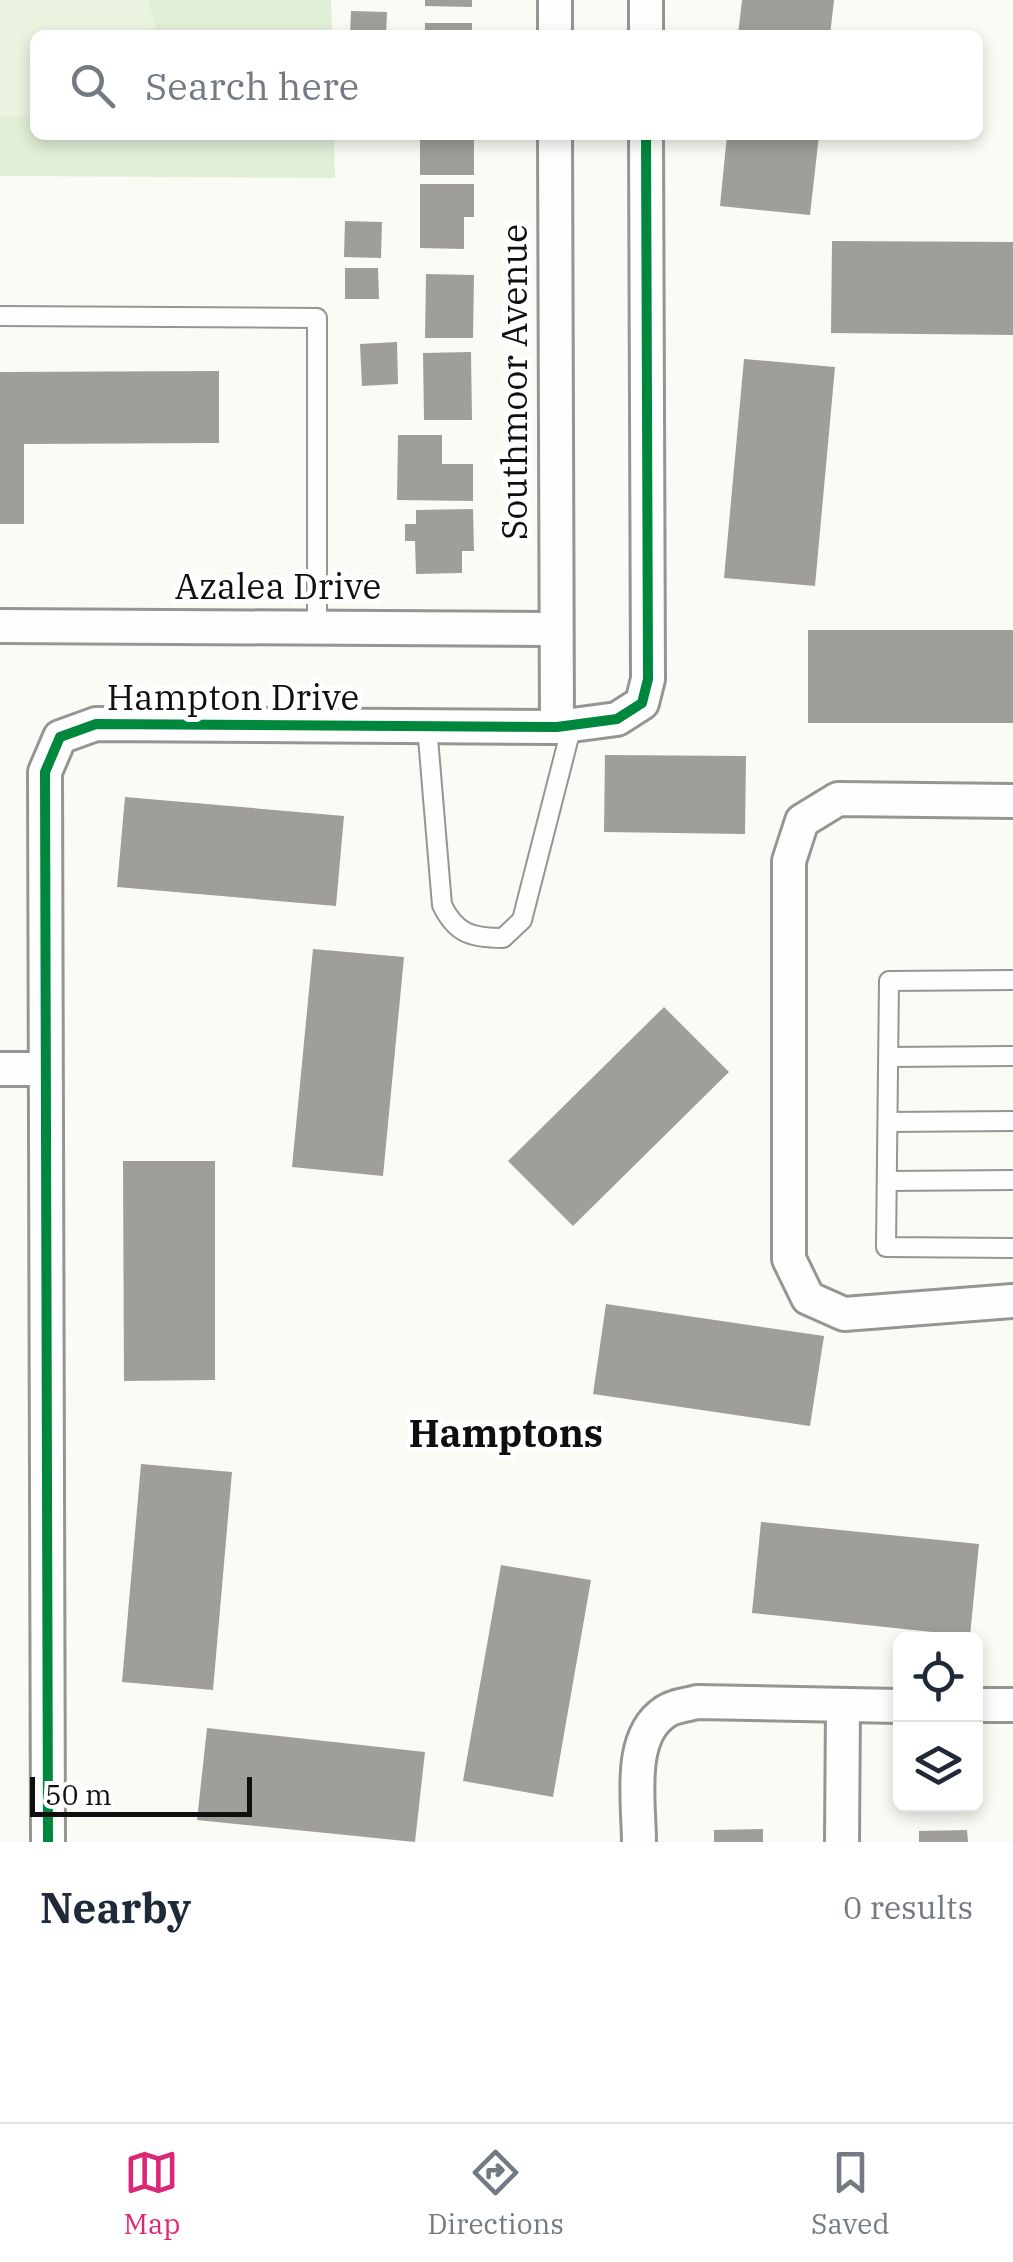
<!DOCTYPE html>
<html lang="en">
<head>
<meta charset="utf-8">
<style>
	:root { --surface:#fff; --page:#f2f2f3; --text:#1f2937; --muted:#747a83; --line:#e0e1e3; --accent:#db2777 }
	body { margin:0; font-family:"IBM Plex Serif",serif; background:var(--page); color:var(--text) }
	.controls { position:absolute; right:30px; bottom:30px; display:grid; overflow:hidden; border-radius:15px; box-shadow:0 5px 15px #0003 }
	.controls button { width:90px; height:90px; display:grid; place-items:center; padding:0; border:0; border-bottom:2px solid var(--line); background:var(--surface); color:var(--text); font:50px sans-serif }
	.scale { position:absolute; left:30px; bottom:25px; width:222px; box-sizing:border-box; padding-left:10px; border:5px solid #0f0f0f; border-top:0; font-size:28px; line-height:35px; white-space:nowrap; color:#0f0f0f; -webkit-text-stroke:8px #fff; paint-order:stroke }
	.list { margin:0; padding:0; list-style:none }
	h2 { display:flex; justify-content:space-between; align-items:center; height:130px; margin:0; padding:0 40px; font-size:42px }
	h2 small { font-size:32px; font-weight:400; color:var(--muted) }
	.icon { flex:none; width:55px; height:55px; fill:none; stroke:currentColor; stroke-width:2; stroke-linecap:round; stroke-linejoin:round }
	.map { position:relative; flex:none; width:1013px; height:1842px; overflow:hidden }
	.search { position:absolute; background:var(--surface); box-shadow:0 5px 15px #0003; left:30px; right:30px; top:30px; height:110px; display:flex; align-items:center; gap:25px; box-sizing:border-box; padding:0 35px; border-radius:15px; color:var(--muted); font-size:38px }
	.sheet { height:280px; background:var(--surface) }
	nav { display:flex; justify-content:space-around; align-items:center; box-sizing:border-box; height:140px; border-top:2px solid var(--line); background:var(--surface); font-size:28px; color:var(--muted) }
	nav a { display:grid; justify-items:center; gap:5px }
	nav .on { color:var(--accent) }
	.map>svg:first-child { display:block }
	.green { fill:#e1efd7 }
	.pitch { fill:#ebf3e1 }
	.building { fill:#9f9e9a }
	.lines { fill:none; stroke-linecap:round; stroke-linejoin:round }
	.lane-casing { stroke:#959593; stroke-width:22 }
	.street-casing { stroke:#959593; stroke-width:38 }
	.lane { stroke:#fefefe; stroke-width:18 }
	.street { stroke:#fefefe; stroke-width:32 }
	.cycleway-casing { stroke:#fff; stroke-width:16 }
	.cycleway { stroke:#00873e; stroke-width:10 }
	.labels { text-anchor:middle; stroke-width:10; stroke-linejoin:round; paint-order:stroke }
	.street-label { font-size:35px; fill:#0f0f0f; stroke:#fff }
	.neighbourhood-label { font-size:38px; font-weight:bold; fill:#0f0f0f; stroke:#fff }
</style>
</head>
<body>
<div class="map">
<svg width="1013" height="1842" viewBox="0 0 1013 1842">
	<rect width="100%" height="100%" fill="#fbfbf5"/>
	<polygon class="green" points="0,0 331,0 332,35 35,35 35,135 334,135 335,178 0,176"/>
	<polygon class="pitch" points="0,0 148,0 158,35 35,35 35,115 0,116"/>
	<g class="building">
		<polygon points="425,0 472,0 472,7 425,6"/>
		<polygon points="742,0 834,0 830,35 738,35"/>
		<polygon points="351,11 387,12 386,35 350,35"/>
		<rect x="425" y="23" width="47" height="12"/>
		<polygon points="420,135 465,135 465,140 474,140 474,175 420,175"/>
		<polygon points="727,135 819,135 810,215 720,206"/>
		<polygon points="420,184 474,184 474,217 464,217 464,249 420,248"/>
		<polygon points="345,221 382,222 381,258 344,257"/>
		<polygon points="832,241 1013,242 1013,335 831,333"/>
		<polygon points="345,268 378,268 379,299 345,299"/>
		<polygon points="426,274 474,275 473,338 425,338"/>
		<polygon points="397,342 398,384 362,386 360,344"/>
		<polygon points="471,352 472,420 424,420 423,353"/>
		<polygon points="744,359 835,367 815,586 724,578"/>
		<polygon points="219,371 219,443 24,444 24,524 0,524 0,372"/>
		<polygon points="398,435 442,435 442,464 473,464 473,501 397,500"/>
		<polygon points="473,509 474,551 462,551 462,573 416,574 415,541 405,541 405,524 416,524 416,510"/>
		<rect x="808" y="630" width="205" height="93"/>
		<polygon points="605,755 746,756 745,834 604,832"/>
		<polygon points="125,797 344,816 336,906 117,887"/>
		<polygon points="313,949 404,957 383,1176 292,1167"/>
		<polygon points="664,1007 729,1072 573,1226 508,1161"/>
		<polygon points="123,1161 215,1161 215,1380 124,1381"/>
		<polygon points="606,1304 824,1336 810,1426 593,1394"/>
		<polygon points="141,1464 232,1472 213,1690 122,1682"/>
		<polygon points="761,1522 979,1544 970,1636 752,1613"/>
		<polygon points="501,1565 591,1580 553,1797 463,1781"/>
		<polygon points="207,1728 425,1752 415,1842 197,1820"/>
		<polygon points="763,1829 763,1842 714,1842 714,1830"/>
		<polygon points="967,1830 968,1842 919,1842 919,1831"/>
	</g>
	<g class="lines">
		<g class="lane-casing">
			<g id="lane">
				<polyline points="0,316 317,318 317,627"/>
				<path d="M427,726L442,905C456,934 472,938 503,938L522,920L572,725"/>
				<polyline points="1013,980 889,981 886,1247 1013,1248"/>
				<polyline points="889,1057 1013,1056"/>
				<polyline points="888,1122 1013,1121"/>
				<polyline points="887,1181 1013,1180"/>
			</g>
		</g>
		<g class="street-casing">
			<g id="street">
				<polyline points="555,0 555,35"/>
				<polyline points="646,0 646,35"/>
				<polyline points="555,135 557,727"/>
				<polyline points="0,626 555,629"/>
				<polyline points="1013,801 838,799 802,821 789,861 789,1259 808,1298 844,1314 1013,1301"/>
				<polyline points="0,1069 44,1069"/>
				<polyline points="976,1705 1013,1705"/>
				<polyline points="48,1842 45,772 60,737 96,724 557,727 617,719 642,703 648,679 646,135"/>
				<path d="M639,1842C639,1803 627,1737 665,1712C673,1706 687,1705 697,1702L900,1706"/>
				<polyline points="842,1842 843,1706"/>
			</g>
		</g>
		<use href="#lane" class="lane"/>
		<use href="#street" class="street"/>
		<g class="cycleway-casing">
			<polyline id="cycleway" points="48,1842 45,772 60,737 96,724 557,727 617,719 642,703 648,679 646,135"/>
		</g>
		<use href="#cycleway" class="cycleway"/>
	</g>
	<g class="labels">
		<g class="street-label">
			<text transform="translate(515 382) rotate(-90)" y="12">Southmoor Avenue</text>
			<text x="278" y="599">Azalea Drive</text>
			<text x="233" y="710">Hampton Drive</text>
		</g>
		<g class="neighbourhood-label">
			<text x="506" y="1447">Hamptons</text>
		</g>
	</g>
</svg>
<div class="controls">
<button><svg class="icon" aria-label="locate" viewBox="0 0 24 24"><circle cx="12" cy="12" r="6"/><path d="M12 2v4M12 18v4M2 12h4M18 12h4"/></svg></button>
<button><svg class="icon" aria-label="layers" viewBox="0 0 24 24"><path d="M12 4l9 5-9 5-9-5zM3 14l9 5 9-5"/></svg></button>
</div>
<div class="scale">50 m</div>
<div class="search"><svg class="icon" aria-label="search" viewBox="0 0 24 24"><circle cx="10" cy="10" r="6"/><path d="M15 15l6 6"/></svg>Search here</div>
</div>
<section class="sheet">
<h2>Nearby<small>0 results</small></h2>
<ul class="list">
</ul>
</section>
<nav>
<a class="on"><svg class="icon" aria-label="map" viewBox="0 0 24 24"><path d="M3 6l6-2 6 2 6-2v14l-6 2-6-2-6 2zM9 4v14M15 6v14"/></svg>Map</a>
<a><svg class="icon" aria-label="directions" viewBox="0 0 24 24"><path d="M12 3l9 9-9 9-9-9zM9 14v-3h6M13 9l2 2-2 2"/></svg>Directions</a>
<a><svg class="icon" aria-label="saved" viewBox="0 0 24 24"><path d="M7 4h10v16l-5-4-5 4z"/></svg>Saved</a>
</nav>
</body>
</html>
